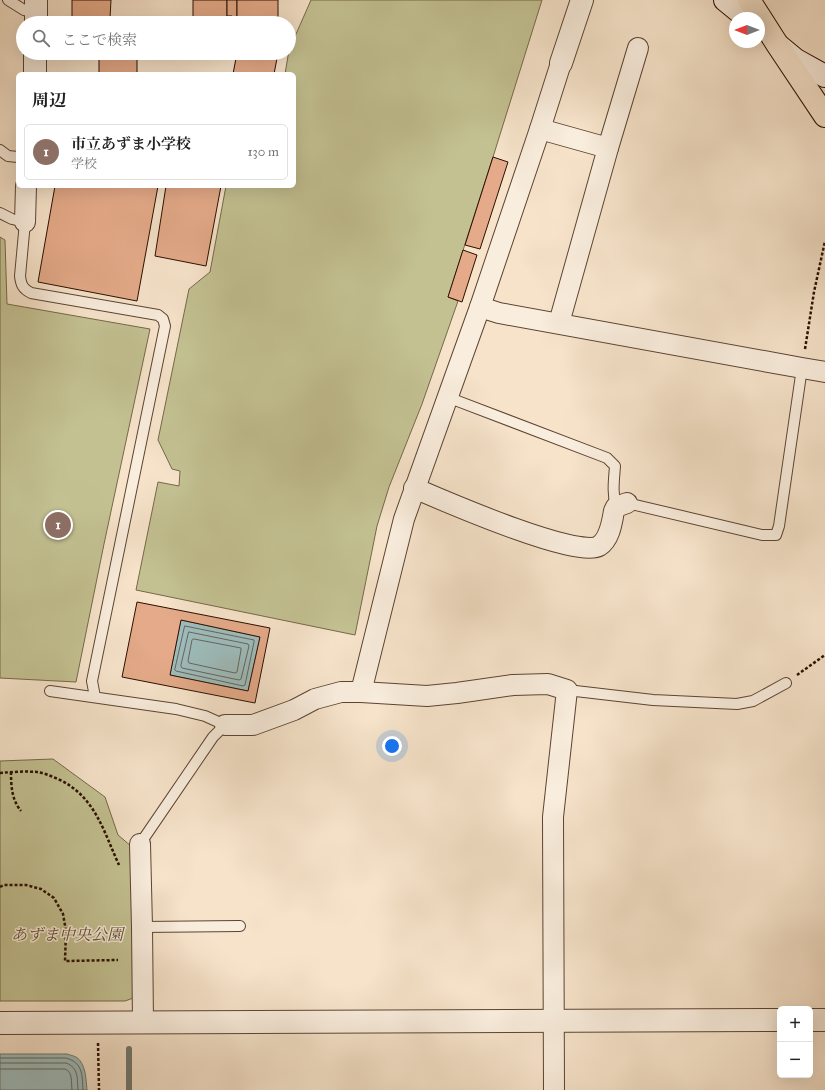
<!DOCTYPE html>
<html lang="ja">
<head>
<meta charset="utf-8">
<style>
	:root { --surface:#fff; --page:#f2f2f2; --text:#222; --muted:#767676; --line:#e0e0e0; --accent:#2563eb }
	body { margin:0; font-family:"IM FELL Great Primer","Noto Serif JP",serif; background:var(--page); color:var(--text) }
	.controls { position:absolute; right:12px; bottom:12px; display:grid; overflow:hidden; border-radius:6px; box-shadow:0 4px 16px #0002 }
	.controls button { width:36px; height:36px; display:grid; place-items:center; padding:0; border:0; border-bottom:1px solid var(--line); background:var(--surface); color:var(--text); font:20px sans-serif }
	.compass { position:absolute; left:729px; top:12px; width:36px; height:36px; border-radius:50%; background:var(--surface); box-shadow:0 4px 16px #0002; rotate:270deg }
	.you { position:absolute; left:392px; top:746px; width:14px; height:14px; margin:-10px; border:3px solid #fff; border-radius:50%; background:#1a73e8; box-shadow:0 0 0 6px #1a73e833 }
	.badge { display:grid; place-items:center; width:26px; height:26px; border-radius:50%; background:var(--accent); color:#fff; font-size:13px; font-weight:700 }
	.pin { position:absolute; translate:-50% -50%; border:2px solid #fff; box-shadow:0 1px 4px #0006 }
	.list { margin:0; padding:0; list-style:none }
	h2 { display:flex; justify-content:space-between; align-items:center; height:52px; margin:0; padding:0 16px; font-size:17px }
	h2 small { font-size:13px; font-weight:400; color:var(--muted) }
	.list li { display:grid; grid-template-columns:26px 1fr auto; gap:12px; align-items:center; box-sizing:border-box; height:56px; margin:0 8px 8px; padding:0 8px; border:1px solid var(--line); border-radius:6px }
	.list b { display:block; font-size:15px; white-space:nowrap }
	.list p { margin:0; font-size:13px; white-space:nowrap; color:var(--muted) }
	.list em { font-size:13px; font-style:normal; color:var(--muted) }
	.icon { flex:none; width:22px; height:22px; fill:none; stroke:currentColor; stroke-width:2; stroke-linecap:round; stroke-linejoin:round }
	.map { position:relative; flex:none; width:825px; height:1090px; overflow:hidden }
	.search { position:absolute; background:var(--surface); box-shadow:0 4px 16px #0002; left:16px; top:16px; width:280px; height:44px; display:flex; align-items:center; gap:10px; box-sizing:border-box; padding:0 14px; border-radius:22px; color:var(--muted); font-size:15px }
	.panel { position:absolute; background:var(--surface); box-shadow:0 4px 16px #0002; left:16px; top:72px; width:280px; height:116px; border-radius:6px }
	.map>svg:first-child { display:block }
	.green { fill:#c3c192; stroke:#766849 }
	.water { fill:#9ebdbd; stroke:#707771 }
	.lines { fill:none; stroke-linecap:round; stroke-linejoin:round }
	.shore { stroke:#64665e; stroke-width:1 }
	.stream { stroke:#707771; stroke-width:6 }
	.building { fill:#e4aa89; stroke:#2a0f00; fill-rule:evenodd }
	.service-casing { stroke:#5d4432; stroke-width:12 }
	.minor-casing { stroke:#5d4432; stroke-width:22 }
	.tertiary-casing { stroke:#5d4432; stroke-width:24 }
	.secondary-casing { stroke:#2a0f00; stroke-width:24 }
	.primary-casing { stroke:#2a0f00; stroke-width:24 }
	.path { stroke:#2a0f00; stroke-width:2.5; stroke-dasharray:3 2; stroke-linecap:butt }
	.service { stroke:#f9eddd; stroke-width:10 }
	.minor { stroke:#f9eddd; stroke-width:20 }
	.tertiary { stroke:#f9eddd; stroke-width:22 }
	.secondary { stroke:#f9eddd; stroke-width:22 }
	.primary { stroke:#f6e3ca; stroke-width:22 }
	.labels { text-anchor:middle; stroke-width:3; stroke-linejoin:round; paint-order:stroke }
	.park-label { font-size:16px; font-style:italic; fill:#604d33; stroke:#f9eddd }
</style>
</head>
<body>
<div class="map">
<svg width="825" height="1090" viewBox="0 0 825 1090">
	<rect width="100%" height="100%" fill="#f6e3ca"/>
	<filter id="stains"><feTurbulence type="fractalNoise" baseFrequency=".005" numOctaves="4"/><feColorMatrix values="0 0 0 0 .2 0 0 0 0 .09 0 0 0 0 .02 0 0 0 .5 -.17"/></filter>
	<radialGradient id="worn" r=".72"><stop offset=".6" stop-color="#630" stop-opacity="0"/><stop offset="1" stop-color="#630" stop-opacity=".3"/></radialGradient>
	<g class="green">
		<polygon points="311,0 542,0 493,157 448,297 458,301 422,404 389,487 377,526 355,635 136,590 158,482 179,486 180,471 172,469 158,440 189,289 210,272 226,186 294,186 294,74 285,74 289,50"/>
		<polygon points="0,237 5,240 7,304 150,329 104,544 76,682 0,678"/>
		<polygon points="53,759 105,797 118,835 131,846 136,997 125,1001 0,1001 0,761"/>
	</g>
	<g class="water">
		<polygon points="181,620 260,637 248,691 170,675"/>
		<path d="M0,1054H67C70,1055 74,1056 76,1057C86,1063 86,1080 87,1090H0Z"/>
	</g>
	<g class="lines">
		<g class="shore">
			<polygon points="185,626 254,640 254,642 245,685 243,686 176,671 175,670"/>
			<polygon points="189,632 248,644 249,646 241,679 239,680 182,668 181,666"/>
			<polygon points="194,639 241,648 241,650 237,672 235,673 189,663 188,661 192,640"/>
			<path d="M0,1058H66C83,1063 82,1074 83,1090"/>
			<path d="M0,1063H66C79,1068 77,1078 78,1090"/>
			<path d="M0,1069H65C73,1072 71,1082 72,1090"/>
		</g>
		<polyline class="stream" points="129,1049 129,1090"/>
	</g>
	<g class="building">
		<polygon points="72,0 111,0 110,18 72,18"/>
		<rect x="193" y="0" width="34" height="23"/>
		<polygon points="227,0 237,0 237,23 232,23 232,16 227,16"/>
		<rect x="237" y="0" width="41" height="23"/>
		<rect x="99" y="53" width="38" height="21"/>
		<polygon points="237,53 278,53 274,74 233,74"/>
		<polygon points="493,157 508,162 480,249 465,245"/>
		<polygon points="55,186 158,186 137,301 38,282"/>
		<polygon points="166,186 221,186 206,266 155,256"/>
		<polygon points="463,250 477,255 462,302 448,297"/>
		<path d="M137,602L270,628L255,703L122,677ZM181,620L260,637L248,691L170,675Z"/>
	</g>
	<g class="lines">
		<g class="service-casing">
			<g id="service">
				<polyline points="8,0 24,10 36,12"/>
				<polyline points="0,150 8,156 18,157"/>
				<path d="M0,213L12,219L25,222L20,276C21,285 23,289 31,293L158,315L163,319L165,326L92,681L95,697"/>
				<path d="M447,397L607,458L615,466C614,480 612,493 616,507"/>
				<polyline points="627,503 762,535 776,535 779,526 802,368"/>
				<polyline points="567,690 653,700 737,704 753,701 786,683"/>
				<polyline points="50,691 176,709 205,716 225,725 213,737 140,844"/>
				<polyline points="142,927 240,926"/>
			</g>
		</g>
		<g class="minor-casing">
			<g id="minor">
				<polyline points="540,129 608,148 638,48"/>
				<polyline points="25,222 26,186"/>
				<polyline points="480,307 499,313 802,368 825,372"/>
				<polyline points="559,323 608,148"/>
				<path d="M414,488C442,500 577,559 599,546C610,539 612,522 614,511L616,507L627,503"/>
				<polyline points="361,692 404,519 480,307 540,129 561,63"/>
				<polyline points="225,725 253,725 294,710 315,699 341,692 361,692 427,696 457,693 513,685 548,684 567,690 553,817 554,1090"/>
				<polyline points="140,844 142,927 143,1022"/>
			</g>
		</g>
		<g class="tertiary-casing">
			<g id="tertiary">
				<polyline points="36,23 36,0"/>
				<polyline points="561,63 582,0"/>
				<polyline points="35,74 35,53"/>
				<polyline points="810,1020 825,1020"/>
				<polyline points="0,1023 780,1020"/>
			</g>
		</g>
		<g class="secondary-casing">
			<g id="secondary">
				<polyline points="725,0 747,18"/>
				<polyline points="779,46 796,60 825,76"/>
			</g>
		</g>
		<g class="primary-casing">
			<polyline id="primary" points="749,0 777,44 825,116"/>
		</g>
		<g class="path">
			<polyline points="805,349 814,292 825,241"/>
			<polyline points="797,675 825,655"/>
			<path d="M11,772C11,787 12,800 21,811"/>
			<path d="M0,773C12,772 25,771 37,772C44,773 51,776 58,779C95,796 103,830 119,865"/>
			<polyline points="0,887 4,885 26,885 41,889 54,898 63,914 66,931 65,961 118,960"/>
			<polyline points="98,1043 99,1090"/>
		</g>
		<use href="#service" class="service"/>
		<use href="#minor" class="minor"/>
		<use href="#tertiary" class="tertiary"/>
		<use href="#secondary" class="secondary"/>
		<use href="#primary" class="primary"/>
	</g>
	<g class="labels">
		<g class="park-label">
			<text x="67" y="940">あずま中央公園</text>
		</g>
	</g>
	<rect width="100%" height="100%" filter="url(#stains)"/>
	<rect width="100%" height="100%" fill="url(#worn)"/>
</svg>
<div class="controls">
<button>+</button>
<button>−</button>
</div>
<svg class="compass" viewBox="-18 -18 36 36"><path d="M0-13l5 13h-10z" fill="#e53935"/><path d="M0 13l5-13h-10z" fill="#767676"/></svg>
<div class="you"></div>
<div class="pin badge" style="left:58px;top:525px;background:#8d6e63">1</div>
<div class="search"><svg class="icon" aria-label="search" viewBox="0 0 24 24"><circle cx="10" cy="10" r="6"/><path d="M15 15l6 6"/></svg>ここで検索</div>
<section class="panel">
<h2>周辺<small></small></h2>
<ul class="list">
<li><span class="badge" style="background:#8d6e63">1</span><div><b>市立あずま小学校</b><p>学校</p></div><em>130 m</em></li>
</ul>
</section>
</div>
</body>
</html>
